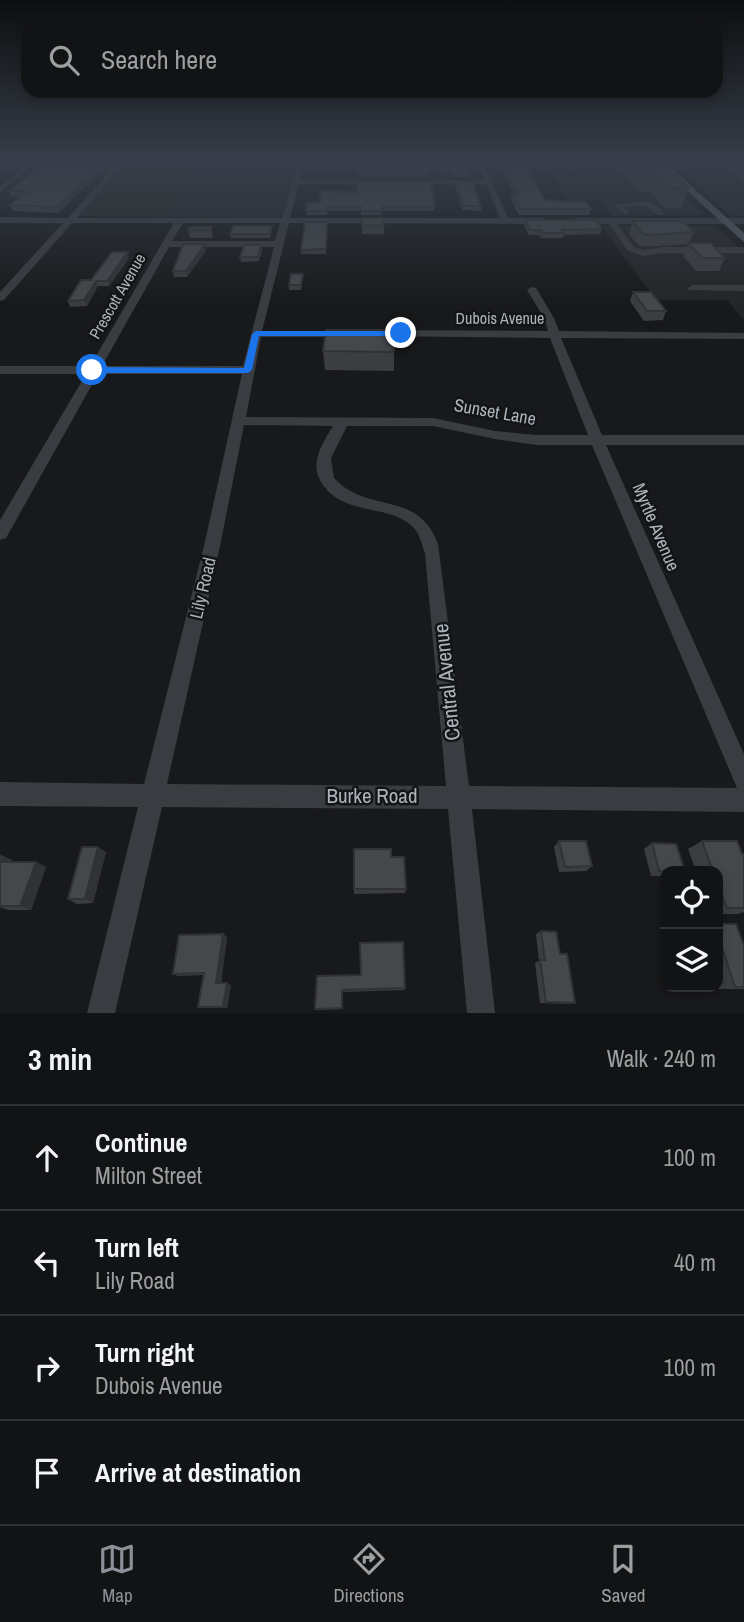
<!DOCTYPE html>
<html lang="en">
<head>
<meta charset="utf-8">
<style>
	:root { --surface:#121314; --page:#1b1c1d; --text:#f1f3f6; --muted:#9c9ea0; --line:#313234; --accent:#8c9099 }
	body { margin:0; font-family:"Archivo Narrow",sans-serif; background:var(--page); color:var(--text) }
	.controls { position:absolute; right:21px; bottom:21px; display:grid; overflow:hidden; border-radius:14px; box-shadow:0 4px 10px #0003 }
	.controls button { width:63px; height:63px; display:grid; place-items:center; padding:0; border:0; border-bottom:2px solid var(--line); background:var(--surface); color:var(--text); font:35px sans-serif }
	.stop { position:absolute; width:21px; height:21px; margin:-16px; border:5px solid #1a73e8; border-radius:50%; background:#fff }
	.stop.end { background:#1a73e8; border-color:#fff; box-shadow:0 2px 7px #0008 }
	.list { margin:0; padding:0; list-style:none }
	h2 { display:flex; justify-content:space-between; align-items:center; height:91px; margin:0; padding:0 28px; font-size:30px }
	h2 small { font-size:23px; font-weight:400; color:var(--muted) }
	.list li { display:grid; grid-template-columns:46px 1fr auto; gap:21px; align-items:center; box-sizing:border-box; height:105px; padding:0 28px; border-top:2px solid var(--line) }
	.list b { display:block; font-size:26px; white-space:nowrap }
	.list p { margin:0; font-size:23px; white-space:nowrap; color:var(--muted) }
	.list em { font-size:23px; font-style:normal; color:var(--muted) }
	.icon { flex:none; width:38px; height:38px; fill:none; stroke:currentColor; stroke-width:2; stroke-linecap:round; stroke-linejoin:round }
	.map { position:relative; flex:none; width:744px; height:1013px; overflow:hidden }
	.search { position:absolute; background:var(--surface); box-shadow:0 4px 10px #0003; left:21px; right:21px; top:21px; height:77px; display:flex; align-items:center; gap:18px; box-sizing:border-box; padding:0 24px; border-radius:21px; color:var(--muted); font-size:26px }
	.sheet { height:511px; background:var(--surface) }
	nav { display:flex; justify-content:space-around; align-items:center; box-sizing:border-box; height:98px; border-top:2px solid var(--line); background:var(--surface); font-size:19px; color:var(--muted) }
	nav a { display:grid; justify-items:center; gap:4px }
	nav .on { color:var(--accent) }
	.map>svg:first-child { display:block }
	.built { fill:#242528 }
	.green { fill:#212920 }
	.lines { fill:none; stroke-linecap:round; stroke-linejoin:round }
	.minor { fill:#393c40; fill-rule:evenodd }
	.major { fill:#555a5f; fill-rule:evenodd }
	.wall { fill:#3b3d40 }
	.shaded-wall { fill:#303234 }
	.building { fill:#45474b; stroke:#303234; stroke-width:2 }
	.route { fill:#1a73e8 }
	.labels { text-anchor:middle; stroke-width:5; stroke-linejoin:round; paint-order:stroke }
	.far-street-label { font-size:16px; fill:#abb4bb; stroke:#131416 }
	.street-label { font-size:18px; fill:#abb4bb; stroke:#131416 }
	.near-street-label { font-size:21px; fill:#abb4bb; stroke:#131416 }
</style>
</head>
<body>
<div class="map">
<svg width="744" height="1013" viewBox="0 0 744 1013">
	<rect width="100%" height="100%" fill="#18191b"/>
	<g class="built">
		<polygon points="125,162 298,162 283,214 279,218 79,216"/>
		<polygon points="544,162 648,162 705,215 612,216 600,200 568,200"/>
		<polygon points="669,162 744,162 744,217 730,215"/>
		<polygon points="601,225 716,226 744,252 744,320 727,300 656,300"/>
	</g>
	<polygon class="green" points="128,168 193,168 164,215 87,215"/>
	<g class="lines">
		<g class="minor">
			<polygon points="31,162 38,162 0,192 0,186"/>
			<path d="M118,162H125L77,218H282L298,162H304L300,180H484L477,162H483L508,218H544L548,221L544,224L289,223L262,331H344L350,334L344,337H261L246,417L433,418L495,431L536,435H588L550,338L374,336L368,333L374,330L548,331L544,318L527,290L532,287L536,288L554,318L559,331L744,333V339L561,338L602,435H744V445H606L744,754V812L472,809L495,1013H467L448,809L162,807L115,1013H87L138,807L0,806V782L144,784L204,546L242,374H98L6,538L0,540V520L86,374H0V366H90L174,223H72L4,300L0,301V292L63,223H0V217L68,218ZM299,184H486L500,218H290ZM183,223H280L275,241H172ZM169,247H274L243,366H102ZM244,425L333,426C322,444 308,465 323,485C346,517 390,503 414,528C420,535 422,545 425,553L446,786L167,784L220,546ZM347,426H433L495,439L536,445H592L737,788L469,786L438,544C418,489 368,515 334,478L331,458Z"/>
			<polygon points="648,201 663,211 663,215 657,215 646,206 625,207 629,213 625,215 615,205"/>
			<polygon points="576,218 744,218 744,224 617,224 634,247 644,250 663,247 744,247 744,253 663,253 643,256 628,251 609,224 573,223 573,219"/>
			<polygon points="693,285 744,285 744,291 689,290 688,288"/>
		</g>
		<polygon class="major" points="655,162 664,162 744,233 744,242"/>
	</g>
	<g class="wall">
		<polygon points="41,162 110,162 89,186 86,186 59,213 13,211 10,205 20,197 11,197 9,191 40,167 39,164"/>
		<polygon points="357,162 467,162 470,173 469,177 453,177 449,173 429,172 429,177 358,177"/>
		<polygon points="497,162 524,162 545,200 591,209 589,215 519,215 511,200 512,194 515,194"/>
		<polygon points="560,162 579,162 578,169 564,169"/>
		<polygon points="610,162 659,162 689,188 682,208 665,208 650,192 639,192"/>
		<polygon points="726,162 744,162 744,182 724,167"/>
		<polygon points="456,182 481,206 481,211 462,210 455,187"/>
		<polygon points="307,203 435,207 434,211 382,211 382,215 361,215 361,211 328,211 327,215 307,215"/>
		<polygon points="362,218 384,225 384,234 362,234"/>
		<polygon points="525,220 602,229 600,234 564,235 563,238 541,238 540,235 529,235 524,226"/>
		<polygon points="633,221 694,232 689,243 725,258 719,271 696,271 683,256 688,244 644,247 638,245 629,234"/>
		<polygon points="327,222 326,254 301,254 301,250"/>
		<polygon points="272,226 272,230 270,238 231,238 230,234"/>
		<polygon points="211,227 213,236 212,238 190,238 188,230"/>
		<polygon points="261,245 262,250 259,261 241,262 240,257"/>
		<polygon points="206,250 187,277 174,277 173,271"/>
		<polygon points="129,258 109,286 98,286 87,306 70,307 68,301 91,280"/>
		<polygon points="303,278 301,290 289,290 289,285"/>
		<polygon points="633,292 666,311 663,320 644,321 630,301"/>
		<polygon points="323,351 394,352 394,371 325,370"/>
		<polygon points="559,841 592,866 586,871 559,872 554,847"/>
		<polygon points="702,841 744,854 744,912 738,914 718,914 718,871 696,871 688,849"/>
		<polygon points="652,843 665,871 665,876 651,876 644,849"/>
		<polygon points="106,852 93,903 77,904 68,899"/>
		<polygon points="0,855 12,860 11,862 36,862 46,867 31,910 8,910 0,907"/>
		<polygon points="391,857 406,889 405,893 354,894 354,889"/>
		<polygon points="718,924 744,946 744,989 718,989"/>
		<polygon points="541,931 560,954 575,1003 568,1004 540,1003 535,963 539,961 536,934"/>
		<polygon points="223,934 227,937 221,983 231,985 227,1008 198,1007 203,975 178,976 173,974"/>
		<polygon points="317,976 405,988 404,990 343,992 343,1009 317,1010 315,1009"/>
	</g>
	<g class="shaded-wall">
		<polygon points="17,162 27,162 17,169 8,170 0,176 0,169 6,165"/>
		<polygon points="104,162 110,162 89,186 87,181"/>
		<polygon points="84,181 86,186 59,213 57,207"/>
		<polygon points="205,244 206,250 187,277 186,271"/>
		<polygon points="128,252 129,258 109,286 107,281"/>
		<polygon points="96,281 98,286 87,306 84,300"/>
		<polygon points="98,847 106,852 93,903 85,899"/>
		<polygon points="1,855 12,860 9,867 0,862"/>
		<polygon points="36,862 46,867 31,910 20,906"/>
		<polygon points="223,934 227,937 221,984 216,983"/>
		<polygon points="227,983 231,985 227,1008 223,1007"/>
	</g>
	<g class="building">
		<polygon points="0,162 17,162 15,164 6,165 0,169"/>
		<polygon points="41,162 104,162 87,181 84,181 57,207 10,205 27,191 9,191 43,164 39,164"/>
		<polygon points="357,162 467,162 470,173 453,173 450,168 428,168 429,173 358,173"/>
		<polygon points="501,162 524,162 545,200 586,202 591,209 520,209 512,194 519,194"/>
		<polygon points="633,162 659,162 689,188 671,188 656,174 645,174"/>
		<polygon points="357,182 431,182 435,207 382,207 382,211 361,211 361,207 327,207 327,211 306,211 307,203 319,203 321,191 357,192"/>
		<polygon points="456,182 473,182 481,206 463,206"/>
		<polygon points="362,218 383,218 384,225 362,226"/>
		<polygon points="525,220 597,220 602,229 562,230 564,233 543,233 541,230 530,230"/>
		<polygon points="633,221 679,221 685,223 694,232 648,235 642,233"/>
		<polygon points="305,222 327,222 326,249 301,250"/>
		<polygon points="233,226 272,226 269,234 230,234"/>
		<polygon points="190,227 211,227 210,230 188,230"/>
		<polygon points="688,243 711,243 725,258 702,258"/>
		<polygon points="183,244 205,244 186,271 173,271"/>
		<polygon points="244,245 261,245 258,257 240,257"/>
		<polygon points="112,252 128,252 107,281 96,281 84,300 68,301 81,280 91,280"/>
		<polygon points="291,274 303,274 301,285 289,285"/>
		<polygon points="633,292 651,292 666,311 647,311"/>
		<polygon points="326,330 394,330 394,352 323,351"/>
		<polygon points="559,841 586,841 592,866 565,867"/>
		<polygon points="702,841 737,841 742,854 744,854 744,908 727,908 718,884 718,871 713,871"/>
		<polygon points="652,843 676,844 685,871 659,871"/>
		<polygon points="82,847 98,847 85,899 68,899"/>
		<polygon points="354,849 391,849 391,857 404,857 406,889 354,889"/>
		<polygon points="0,862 36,862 20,906 0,906"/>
		<polygon points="718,924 736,924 744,946 744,987 735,987 721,944 718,944"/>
		<polygon points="541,931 556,932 560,954 567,954 575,1003 546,1002 540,960 545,960"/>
		<polygon points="223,934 216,983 227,983 223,1007 198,1007 204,973 173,974 179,935"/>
		<polygon points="403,942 405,988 342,990 342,1008 315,1009 317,976 361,975 360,943"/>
	</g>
	<linearGradient id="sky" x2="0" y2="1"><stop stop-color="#0d0e0f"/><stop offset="0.53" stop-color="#373e4a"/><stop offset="1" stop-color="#373e4a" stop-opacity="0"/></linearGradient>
	<rect width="744" height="304" fill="url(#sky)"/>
	<polygon class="route" points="256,331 401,331 405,333 401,336 259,336 252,370 248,373 92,373 88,370 92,367 244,368 252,334"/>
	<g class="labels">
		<g class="far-street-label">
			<text transform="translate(117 296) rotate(-60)" y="6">Prescott Avenue</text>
			<text x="500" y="324">Dubois Avenue</text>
		</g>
		<g class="street-label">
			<text transform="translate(495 412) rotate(10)" y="6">Sunset Lane</text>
			<text transform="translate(656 527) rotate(67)" y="6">Myrtle Avenue</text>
			<text transform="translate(203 588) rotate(-77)" y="6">Lily Road</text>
		</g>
		<g class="near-street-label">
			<text transform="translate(447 682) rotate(-96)" y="7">Central Avenue</text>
			<text x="372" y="803">Burke Road</text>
		</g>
	</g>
</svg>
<div class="controls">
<button><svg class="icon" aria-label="locate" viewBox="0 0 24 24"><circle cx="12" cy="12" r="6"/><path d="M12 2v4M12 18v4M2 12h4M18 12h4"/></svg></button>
<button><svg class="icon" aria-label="layers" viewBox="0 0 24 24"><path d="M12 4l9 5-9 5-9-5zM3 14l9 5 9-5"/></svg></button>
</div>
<div class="stop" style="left:92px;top:370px"></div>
<div class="stop end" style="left:401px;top:333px"></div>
<div class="search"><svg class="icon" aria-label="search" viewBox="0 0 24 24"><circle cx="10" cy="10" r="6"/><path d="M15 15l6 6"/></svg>Search here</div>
</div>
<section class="sheet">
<h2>3 min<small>Walk · 240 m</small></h2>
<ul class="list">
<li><svg class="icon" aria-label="ahead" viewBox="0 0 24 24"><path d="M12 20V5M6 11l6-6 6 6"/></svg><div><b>Continue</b><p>Milton Street</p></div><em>100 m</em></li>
<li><svg class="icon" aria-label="left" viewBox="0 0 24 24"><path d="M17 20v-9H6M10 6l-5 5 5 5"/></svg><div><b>Turn left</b><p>Lily Road</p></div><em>40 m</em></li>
<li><svg class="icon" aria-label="right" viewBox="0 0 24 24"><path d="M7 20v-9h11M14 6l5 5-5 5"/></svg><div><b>Turn right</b><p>Dubois Avenue</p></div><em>100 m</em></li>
<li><svg class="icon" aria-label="arrive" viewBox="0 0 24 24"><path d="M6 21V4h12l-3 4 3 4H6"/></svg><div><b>Arrive at destination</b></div></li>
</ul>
</section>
<nav>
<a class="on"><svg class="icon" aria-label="map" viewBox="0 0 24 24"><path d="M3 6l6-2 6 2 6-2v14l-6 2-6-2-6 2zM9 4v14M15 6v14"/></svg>Map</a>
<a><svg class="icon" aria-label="directions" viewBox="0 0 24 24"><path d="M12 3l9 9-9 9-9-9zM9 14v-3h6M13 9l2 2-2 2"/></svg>Directions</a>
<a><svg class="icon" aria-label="saved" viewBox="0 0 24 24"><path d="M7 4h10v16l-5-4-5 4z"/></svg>Saved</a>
</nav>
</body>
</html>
